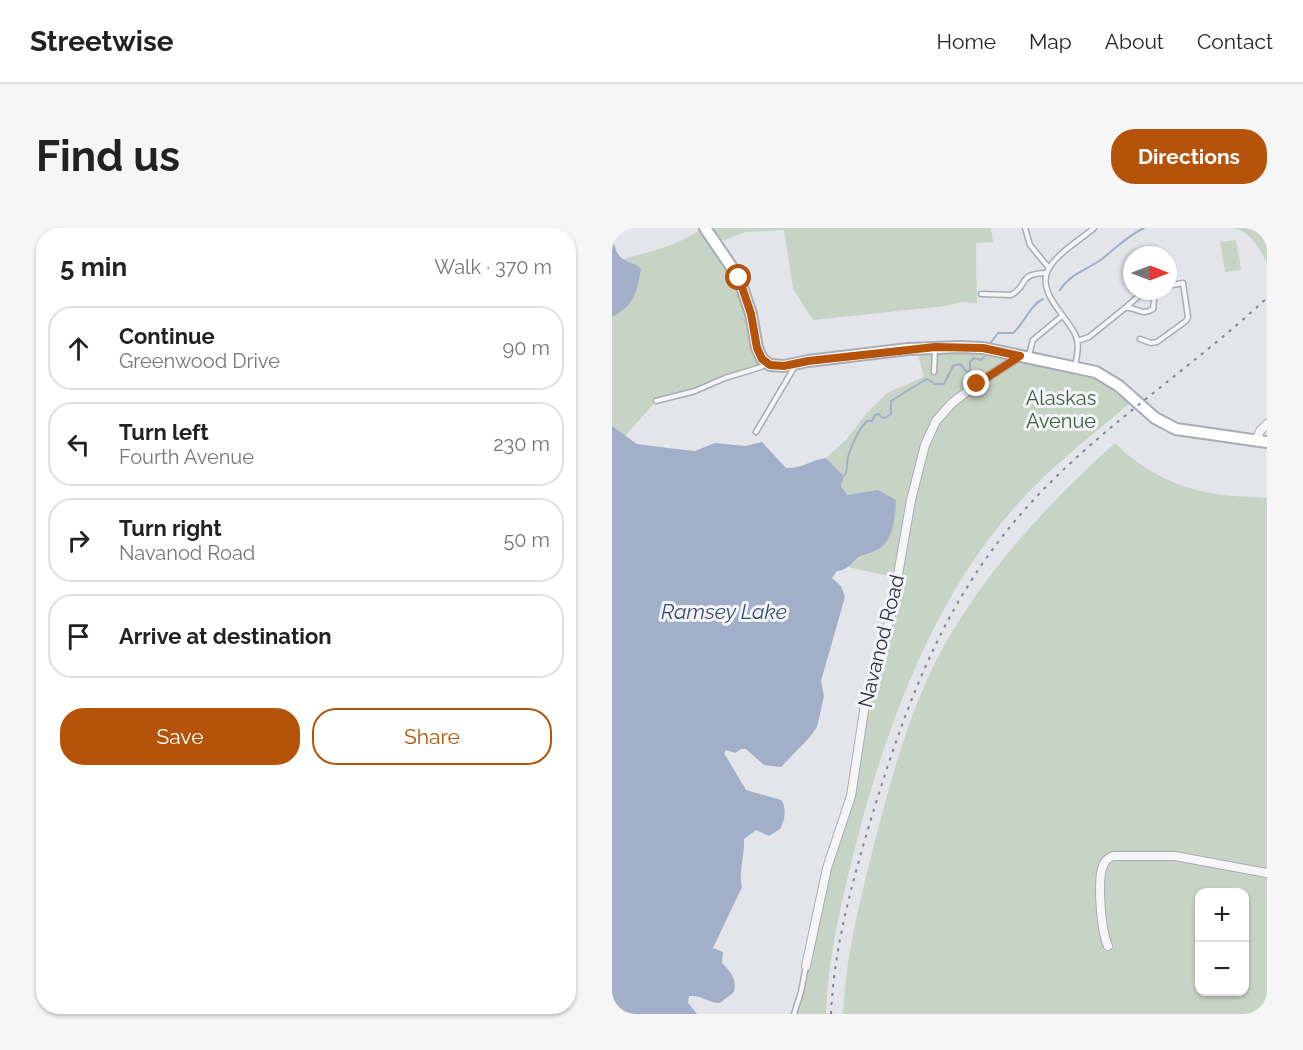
<!DOCTYPE html>
<html lang="en">
<head>
<meta charset="utf-8">
<style>
	:root { --surface:#fff; --page:#f6f6f6; --text:#222; --muted:#767676; --line:#e0e0e0; --accent:#b45309 }
	body { margin:0; font-family:Raleway,sans-serif; background:var(--page); color:var(--text) }
	.controls { position:absolute; right:18px; bottom:18px; display:grid; overflow:hidden; border-radius:12px; box-shadow:0 2px 4px #0004 }
	.controls button { width:54px; height:54px; display:grid; place-items:center; padding:0; border:0; border-bottom:2px solid var(--line); background:var(--surface); color:var(--text); font:30px sans-serif }
	.compass { position:absolute; left:511px; top:18px; width:54px; height:54px; border-radius:50%; background:var(--surface); box-shadow:0 2px 4px #0004; rotate:90deg }
	.stop { position:absolute; width:18px; height:18px; margin:-14px; border:4px solid #b45309; border-radius:50%; background:#fff }
	.stop.end { background:#b45309; border-color:#fff; box-shadow:0 2px 6px #0008 }
	.list { margin:0; padding:0; list-style:none }
	h2 { display:flex; justify-content:space-between; align-items:center; height:78px; margin:0; padding:0 24px; font-size:26px }
	h2 small { font-size:20px; font-weight:400; color:var(--muted) }
	.list li { display:grid; grid-template-columns:39px 1fr auto; gap:18px; align-items:center; box-sizing:border-box; height:84px; margin:0 12px 12px; padding:0 12px; border:2px solid var(--line); border-radius:24px }
	.list b { display:block; font-size:22px; white-space:nowrap }
	.list p { margin:0; font-size:20px; white-space:nowrap; color:var(--muted) }
	.list em { font-size:20px; font-style:normal; color:var(--muted) }
	.actions { display:flex; gap:12px; padding:18px 24px }
	.actions a { flex:1; padding:14px 0; border:2px solid var(--accent); border-radius:24px; text-align:center; font-size:21px; color:var(--accent) }
	.actions .main { background:var(--accent); color:#fff }
	.icon { flex:none; width:33px; height:33px; fill:none; stroke:currentColor; stroke-width:2; stroke-linecap:round; stroke-linejoin:round }
	.map { position:relative; flex:none; width:655px; height:786px; overflow:hidden; border-radius:24px }
	header { display:flex; align-items:center; gap:36px; box-sizing:border-box; height:84px; padding:0 30px; background:var(--surface); border-bottom:2px solid var(--line) }
	header strong { font-size:28px }
	nav { display:flex; gap:33px; margin-inline-start:auto; font-size:21px }
	.intro { display:flex; align-items:center; justify-content:space-between; box-sizing:border-box; height:144px; padding:0 36px }
	h1 { margin:0; font-size:42px }
	.button { padding:15px 27px; border-radius:24px; background:var(--accent); color:#fff; font-size:21px; font-weight:700 }
	main { display:flex; gap:36px; padding:0 36px }
	aside { flex:1; background:var(--surface); border-radius:24px; box-shadow:0 2px 4px #0004 }
	.map>svg:first-child { display:block }
	.green { fill:#c7d4c5; fill-rule:evenodd }
	.water { fill:#a1b0c8 }
	.lines { fill:none; stroke-linecap:round; stroke-linejoin:round }
	.stream { stroke:#a1b0c8; stroke-width:2 }
	.lane-casing { stroke:#a8acb4; stroke-width:7 }
	.street-casing { stroke:#a8acb4; stroke-width:10 }
	.secondary-casing { stroke:#a8acb4; stroke-width:14 }
	.lane { stroke:#f6f6f9; stroke-width:4 }
	.street { stroke:#f6f6f9; stroke-width:8 }
	.secondary { stroke:#fff; stroke-width:10 }
	.rail { stroke:#7d8493; stroke-width:2; stroke-dasharray:3 6; stroke-linecap:butt }
	.route { stroke:#b45309; stroke-width:8 }
	.labels { text-anchor:middle; stroke-width:6; stroke-linejoin:round; paint-order:stroke }
	.park-label { font-size:20px; fill:#3d5d3a; stroke:#f3f4f8 }
	.street-label { font-size:20px; fill:#2c3242; stroke:#f3f4f8 }
	.water-label { font-size:21px; font-style:italic; fill:#384d73; stroke:#f3f4f8 }
</style>
</head>
<body>
<header>
<strong>Streetwise</strong>
<nav><a>Home</a><a>Map</a><a>About</a><a>Contact</a></nav>
</header>
<div class="intro"><h1>Find us</h1><a class="button">Directions</a></div>
<main>
<aside>
<h2>5 min<small>Walk · 370 m</small></h2>
<ul class="list">
<li><svg class="icon" aria-label="ahead" viewBox="0 0 24 24"><path d="M12 20V5M6 11l6-6 6 6"/></svg><div><b>Continue</b><p>Greenwood Drive</p></div><em>90 m</em></li>
<li><svg class="icon" aria-label="left" viewBox="0 0 24 24"><path d="M17 20v-9H6M10 6l-5 5 5 5"/></svg><div><b>Turn left</b><p>Fourth Avenue</p></div><em>230 m</em></li>
<li><svg class="icon" aria-label="right" viewBox="0 0 24 24"><path d="M7 20v-9h11M14 6l5 5-5 5"/></svg><div><b>Turn right</b><p>Navanod Road</p></div><em>50 m</em></li>
<li><svg class="icon" aria-label="arrive" viewBox="0 0 24 24"><path d="M6 21V4h12l-3 4 3 4H6"/></svg><div><b>Arrive at destination</b></div></li>
</ul>
<div class="actions"><a class="main">Save</a><a>Share</a></div>
</aside>
<div class="map">
<svg width="655" height="786" viewBox="0 0 655 786">
	<rect width="100%" height="100%" fill="#e3e5ea"/>
	<g class="green">
		<path d="M91,0H379L381,14L364,15L365,75L349,74L334,78L201,92L181,61L172,2L133,4L105,15L118,33L151,131L149,139L44,173L13,208L0,198V89C20,78 26,62 29,41L11,31C40,24 66,17 91,0Z"/>
		<path d="M622,0H655V35C647,20 639,4 622,0Z"/>
		<polygon points="624,12 629,42 613,44 608,14"/>
		<path d="M348,118L463,138L523,171C486,202 447,232 414,267C324,361 274,497 243,620C229,675 216,729 214,786H181L206,675L235,580L252,480L285,350L236,339L250,328L264,323L282,295L284,272L259,263L252,265L235,267L229,258L232,248L214,230L234,212L255,185L275,165L312,149L304,120Z"/>
		<path d="M503,215C531,243 564,259 603,266C620,269 638,268 655,270V786H231C234,727 247,677 261,621C279,549 301,468 340,404C384,331 441,271 503,215ZM588,664H632V764H588Z"/>
	</g>
	<g class="water">
		<path d="M0,8C2,15 4,27 11,31C17,35 24,35 29,41C25,64 23,77 0,89Z"/>
		<path d="M0,198L25,216L64,221L83,223L103,215L133,218L150,214L174,240C188,241 200,232 214,230L232,248L229,258L235,267L266,262L284,272C283,290 282,315 263,323C259,325 254,326 249,328C240,333 236,343 225,343L220,350L229,358L233,369L209,453L212,468L205,499L197,510L169,539L152,537L134,521H129L123,525L114,522L112,525L134,562L169,572C175,579 173,593 168,601L157,608L144,602L132,611C133,627 126,646 130,659L101,720L111,724L110,735C119,744 125,751 122,764L108,775C95,775 92,767 77,768L76,775L85,786H0Z"/>
	</g>
	<g class="lines">
		<g class="stream">
			<path d="M448,62C458,46 475,42 490,31C504,20 515,8 532,0"/>
			<path d="M376,118L386,105H401C412,96 417,78 431,71"/>
			<path d="M232,248C237,241 234,236 236,229C240,216 246,202 255,193H260L263,187L267,186L269,189L273,190L279,186V173L311,153L315,151L323,156H332L341,138L348,136L355,144L358,143V134L362,130L369,132L372,129"/>
		</g>
		<g class="lane-casing">
			<g id="lane">
				<polyline points="413,0 418,17 437,40"/>
				<path d="M369,66L399,67C417,58 405,45 435,45"/>
				<polyline points="528,111 539,115 545,114 574,93 576,89 571,55 556,58"/>
				<path d="M465,113L477,109L513,80C524,78 529,89 541,81L542,72L537,66L528,67L513,80"/>
				<polyline points="417,127 421,112 450,88"/>
				<path d="M463,138C465,128 468,115 463,106C455,88 423,64 437,40C447,24 468,12 482,0"/>
				<polyline points="322,144 323,121"/>
				<polyline points="44,173 83,163 113,150 149,139 154,136"/>
				<polyline points="144,204 183,138"/>
				<polyline points="182,786 189,764 194,738"/>
			</g>
		</g>
		<g class="street-casing">
			<g id="street">
				<polyline points="644,213 648,203 655,196"/>
				<path d="M496,718C489,703 485,652 491,638C493,632 496,630 501,628H563L655,645"/>
				<polyline points="194,738 215,640 239,568 254,470 279,387 299,272 313,217 324,193 340,175 365,156 408,128"/>
			</g>
		</g>
		<g class="secondary-casing">
			<polyline id="secondary" points="93,0 127,50 139,86 145,120 150,131 158,137 172,138 196,133 296,121 348,119 371,120 484,144 507,158 543,190 564,201 655,214"/>
		</g>
		<use href="#lane" class="lane"/>
		<use href="#street" class="street"/>
		<use href="#secondary" class="secondary"/>
		<path class="rail" d="M219,786C222,719 240,655 259,591C297,467 336,361 428,265C497,193 582,138 655,70"/>
	</g>
	<g class="lines">
		<polyline class="route" points="127,50 139,86 145,120 150,131 158,137 172,138 196,133 323,119 371,120 408,128 365,156"/>
	</g>
	<g class="labels">
		<g class="park-label">
			<text x="449" y="177">Alaskas<tspan x="449" dy="23">Avenue</tspan></text>
		</g>
		<g class="street-label">
			<text transform="translate(269 413) rotate(-76)" y="7">Navanod Road</text>
		</g>
		<g class="water-label">
			<text x="112" y="391">Ramsey Lake</text>
		</g>
	</g>
</svg>
<div class="controls">
<button>+</button>
<button>−</button>
</div>
<svg class="compass" viewBox="-18 -18 36 36"><path d="M0-13l5 13h-10z" fill="#e53935"/><path d="M0 13l5-13h-10z" fill="#767676"/></svg>
<div class="stop" style="left:127px;top:50px"></div>
<div class="stop end" style="left:365px;top:156px"></div>
</div>
</main>
</body>
</html>
